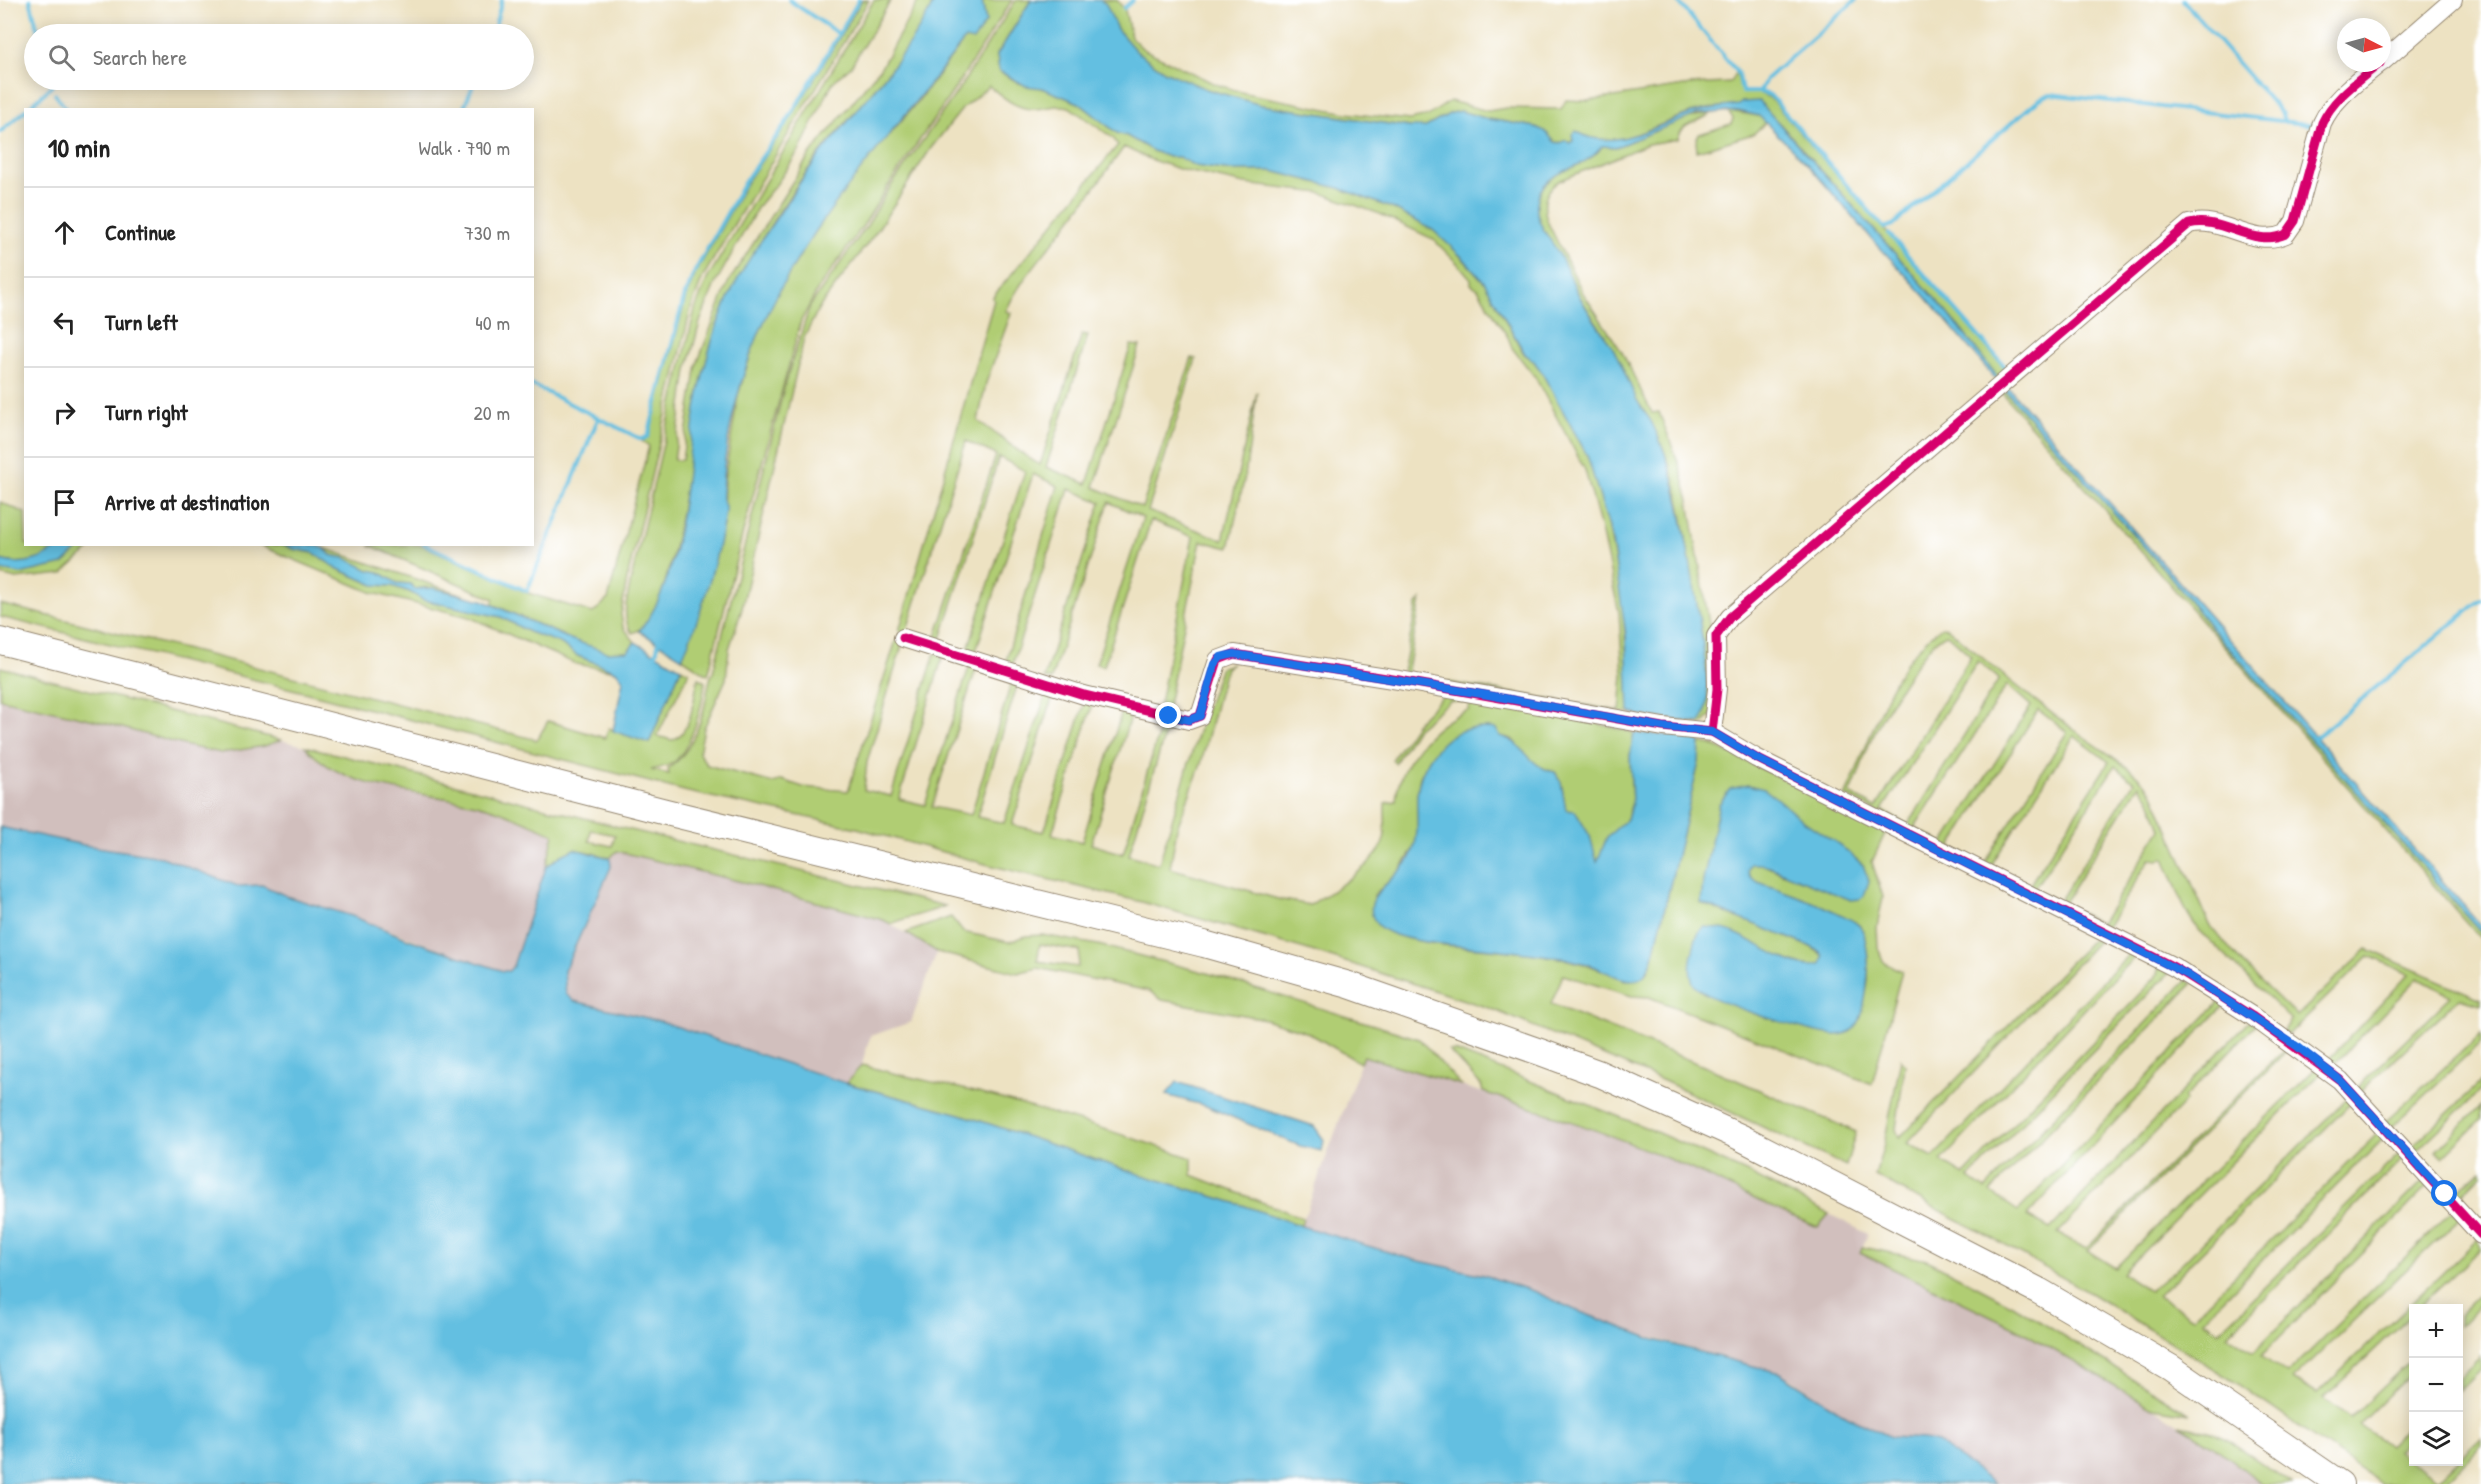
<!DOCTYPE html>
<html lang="en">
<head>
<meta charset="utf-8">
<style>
	:root { --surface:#fff; --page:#f6f6f6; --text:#222; --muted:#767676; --line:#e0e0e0 }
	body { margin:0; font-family:"Patrick Hand",sans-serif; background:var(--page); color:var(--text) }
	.controls { position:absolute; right:18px; bottom:18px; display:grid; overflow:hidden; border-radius:0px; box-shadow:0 3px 15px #0003 }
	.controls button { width:54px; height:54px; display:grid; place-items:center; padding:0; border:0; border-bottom:2px solid var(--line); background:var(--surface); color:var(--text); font:30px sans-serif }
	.compass { position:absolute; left:2337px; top:18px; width:54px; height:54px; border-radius:50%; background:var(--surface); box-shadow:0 3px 15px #0003; rotate:96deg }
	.stop { position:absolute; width:18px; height:18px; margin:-14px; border:4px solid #1a73e8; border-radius:50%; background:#fff }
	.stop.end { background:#1a73e8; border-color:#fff; box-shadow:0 2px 6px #0008 }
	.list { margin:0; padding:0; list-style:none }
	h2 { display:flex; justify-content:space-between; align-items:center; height:78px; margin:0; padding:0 24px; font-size:26px }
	h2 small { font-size:20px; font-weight:400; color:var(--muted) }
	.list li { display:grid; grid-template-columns:39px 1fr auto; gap:18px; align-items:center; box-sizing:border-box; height:90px; padding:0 24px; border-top:2px solid var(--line) }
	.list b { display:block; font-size:22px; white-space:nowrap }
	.list em { font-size:20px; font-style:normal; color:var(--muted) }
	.icon { flex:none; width:33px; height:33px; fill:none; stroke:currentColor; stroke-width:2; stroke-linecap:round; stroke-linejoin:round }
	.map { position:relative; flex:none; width:2481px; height:1484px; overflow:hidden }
	.search { position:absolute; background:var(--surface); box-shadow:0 3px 15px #0003; left:24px; top:24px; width:510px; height:66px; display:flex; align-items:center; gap:15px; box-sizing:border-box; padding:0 21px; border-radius:33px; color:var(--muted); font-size:22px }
	.panel { position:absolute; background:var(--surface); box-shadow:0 3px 15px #0003; left:24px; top:108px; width:510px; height:438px; border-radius:0px }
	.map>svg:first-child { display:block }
	.industrial { fill:#d1bfbd }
	.green { fill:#b0cd73; stroke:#767c48; stroke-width:1.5; fill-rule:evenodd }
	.water { fill:#63bfe1; stroke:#4f7480; stroke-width:1.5 }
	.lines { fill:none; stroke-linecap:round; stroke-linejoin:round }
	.stream { stroke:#63bfe1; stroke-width:4 }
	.minor-casing { stroke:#948670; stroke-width:20 }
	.highway-casing { stroke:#948670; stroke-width:28 }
	.minor { stroke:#fff; stroke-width:18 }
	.highway { stroke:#fff; stroke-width:26 }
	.cycleway-casing { stroke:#fff; stroke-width:13 }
	.cycleway { stroke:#d6006c; stroke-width:9 }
	.route { stroke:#1a73e8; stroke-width:8 }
</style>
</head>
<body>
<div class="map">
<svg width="2481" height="1484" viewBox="0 0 2481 1484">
	<rect width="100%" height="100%" fill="#fff"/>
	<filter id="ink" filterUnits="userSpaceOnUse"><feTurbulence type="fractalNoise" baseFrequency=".0167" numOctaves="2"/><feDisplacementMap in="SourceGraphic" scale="12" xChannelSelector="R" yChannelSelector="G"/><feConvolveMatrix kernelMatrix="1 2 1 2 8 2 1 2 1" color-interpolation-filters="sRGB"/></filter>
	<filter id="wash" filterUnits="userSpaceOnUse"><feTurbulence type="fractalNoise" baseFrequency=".008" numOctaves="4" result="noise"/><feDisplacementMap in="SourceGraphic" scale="24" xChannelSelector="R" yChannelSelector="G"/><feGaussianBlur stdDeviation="1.35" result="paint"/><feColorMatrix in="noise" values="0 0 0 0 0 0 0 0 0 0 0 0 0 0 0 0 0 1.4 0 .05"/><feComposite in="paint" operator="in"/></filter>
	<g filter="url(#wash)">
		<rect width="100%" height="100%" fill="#ede2c2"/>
		<g class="industrial">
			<polygon points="0,699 94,720 187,746 265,746 281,740 305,746 315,758 349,778 479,804 554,834 546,867 513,966 509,971 495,970 352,916 289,897 262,885 238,886 162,857 84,845 0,827"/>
			<polygon points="616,851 754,885 883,920 937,952 911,1022 871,1036 866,1048 862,1065 846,1083 660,1021 574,1001 566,995 564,971 611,867 610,858"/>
			<polygon points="1363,1056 1559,1116 1664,1157 1783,1213 1818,1227 1829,1214 1868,1234 1860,1253 2016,1328 2092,1371 2212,1445 2263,1484 1995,1484 1937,1442 1924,1439 1891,1437 1847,1416 1792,1379 1769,1370 1632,1332 1575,1310 1536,1292 1484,1275 1415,1260 1301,1226"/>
		</g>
		<g class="green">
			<polygon points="862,0 869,0 724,241 703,277 691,308 627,579 621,614 623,627 635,642 628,651 607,652 586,646 492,604 494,599 369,545 422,545 528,593 593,613 608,599 649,446 642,441 649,437 687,294 696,273 747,182 789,121"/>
			<path d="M874,0H891L851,66L833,82L800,149L778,182L759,205L715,284L700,322L687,370L674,460H682L697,364L728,283L809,156L881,67L919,0H935C906,60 856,108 815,160C791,192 768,228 748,263C734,287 719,313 712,341C707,360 701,379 698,398C690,440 676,621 632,633C620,617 628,598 631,580L695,309L707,279Z"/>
			<polygon points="982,0 1012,0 956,87 886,189 865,223 818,289 801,321 742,536 708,675 682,658 698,616 723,525 724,481 738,395 759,328 769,307 802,252 849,182 919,100 965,39 986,22"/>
			<path d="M1016,0H1031L997,55L999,71L1019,83L1042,88L1079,103L1117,133L1127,136L1153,151L1169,157H1179L1195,166L1233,171H1272L1339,188L1394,209L1433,230L1453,248L1485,283L1524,354L1533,360L1541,371L1587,455L1607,518L1622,599L1628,671L1707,686C1703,643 1696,602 1689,559C1684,526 1680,493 1668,461C1662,446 1656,430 1647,416C1644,409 1638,404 1635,397C1622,370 1610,341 1592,316C1578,297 1573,281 1562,260C1553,242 1534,226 1537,203C1541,167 1586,172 1602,146L1616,147L1686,118L1712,113C1699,124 1682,121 1678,139L1648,144L1559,181C1542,192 1542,208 1549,225L1583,293L1622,352L1652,413L1659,412L1680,467L1689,501L1709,624L1713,713L1702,725L1402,677L1417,604L1421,600L1407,675L1620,711L1623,675L1619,613L1600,525L1585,470L1535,377L1512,348L1508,337L1478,289L1471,284V279L1460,266L1433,239L1380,214L1321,193L1245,184L1182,170L1149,159L1124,147C1103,177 1081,206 1058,236C1039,261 1019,282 1006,311L1011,313L986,383L978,421C999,435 1017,452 1040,465L1082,334L1088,335L1046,467L1087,484L1131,345L1140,346L1094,487L1142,508L1192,358L1196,359L1148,511L1223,540L1257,392L1245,476L1229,548L1201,541L1167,710L1159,708L1193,537L1151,520L1104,666L1096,664L1143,518L1109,502L1051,680L1044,678L1101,502L1069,489L1011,669L1004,667L1058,486L1033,474L974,657L966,655L1025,471L999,457L939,645L934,643L996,455L966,441L906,633L899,631L994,300L992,298L1118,145L1113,138L1069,107C1057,104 1048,108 1036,109C1017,110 1003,97 989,86L963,108L931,148L874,235L819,308L804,338L741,612L729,649L726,679L704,728L699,753L707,765L773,783L782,780L803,787L848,791L896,640L903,642L867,762L864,790L891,796L935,653L943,656L899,799L925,805L970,664L977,666L932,807L971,815L1013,677L1019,679L977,817L1004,823L1048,688L1055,690L1012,825L1044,832L1086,698L1094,700L1052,834L1082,842L1123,708L1132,711L1091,844L1123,854L1163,719L1169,720L1129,855L1159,864L1201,722L1221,667L1232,664L1226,668L1223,677L1201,764L1177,828L1170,868L1278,899L1310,905C1330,892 1374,866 1382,845C1388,833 1384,817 1385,803L1396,801C1398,762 1434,722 1469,710L1470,703L1450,701L1416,729L1395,763L1392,760L1418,721L1447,692L1612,727L1634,733L1630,756L1632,803L1627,819L1619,828L1597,863L1586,830L1566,811L1561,782L1555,772L1537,767L1512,739L1500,736L1488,728L1463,730L1437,749L1430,758L1420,777L1417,794L1418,832L1415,846L1400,871L1374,895L1376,923C1412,948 1459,945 1500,950C1543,954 1586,960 1625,980L1647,973L1653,958L1699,762L1700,742L1712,745L1887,829L1872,862L1883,897L1877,927L1878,948L1884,963L1902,971L1872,1084L1649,997L1632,996L1563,975L1551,1004L1711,1069L1856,1132L1846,1166L1664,1081L1492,1009L1305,949L1142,902L989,865L857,828L688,792L296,690L0,617V604L221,658L537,740L548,721L605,738L609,728L649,743L681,668L689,672L657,736L672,740C692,734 694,696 698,678L705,682C703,704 692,747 674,762C667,767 659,768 651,770L669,774L668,768C689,756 702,722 706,699C708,689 708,681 713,672L786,380L810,306L868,224L888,190L959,89ZM1748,785C1771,790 1784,807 1802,820C1824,836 1842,846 1863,865L1784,874L1757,862L1751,864L1748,870L1750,876L1758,882L1837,913L1860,925L1863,930L1868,959V981L1860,1018L1833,1034L1760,1016L1702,992L1737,934C1755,944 1801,973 1821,964L1824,956L1809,946L1701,903L1719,804Z"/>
			<path d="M1100,0H1117L1125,10L1131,37L1143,49L1215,84L1245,93L1346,113L1410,120L1428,116L1450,101L1488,111L1506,108L1561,109L1566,100L1588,101L1690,85L1726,83L1731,81L1736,72L1742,93H1759L1770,98L2009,373L2000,380L1948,313L1781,125L1761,106C1740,105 1718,106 1697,111C1659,121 1624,150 1583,136L1569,143L1555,142L1536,127L1488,119L1460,111L1451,113L1426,127L1418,128L1261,105L1206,89L1164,71L1136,51L1117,29Z"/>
			<polygon points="1729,111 1759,116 1767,122 1753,134 1697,151 1696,141 1699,134 1731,124 1733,119"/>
			<polygon points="2003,388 2169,575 2213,630 2481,932 2481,939 2008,400 2001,391"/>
			<path d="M0,502L25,513L26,544L61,545C45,560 22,567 0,560Z"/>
			<path d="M83,545H95L62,574L16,579L0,575V570C32,576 59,568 83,545Z"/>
			<polygon points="259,545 284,545 293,549 314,553 336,568 374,585 392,586 410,592 423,600 501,617 529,632 560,643 578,656 616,671 576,664 469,617 373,593"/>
			<polygon points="324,548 469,597 427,587 415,589 410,584 397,583 379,572 369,570 331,555"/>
			<path d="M1942,627L1948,628C1988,664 2030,697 2073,729C2100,749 2131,766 2152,791L2210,925L2240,961L2297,1016L2367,949L2481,999V1004L2459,998L2359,1093L2355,1090L2451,996L2418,978L2331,1067L2325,1063L2409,974L2369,956L2288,1035L2283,1032L2291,1020L2196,927L2186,911L2164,858L2159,860L2150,859L2107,927L1845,796C1874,737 1885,667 1942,627ZM1947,634L1971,656L1876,808L1850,794C1860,775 1864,753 1874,734C1884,712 1926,640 1947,634ZM1978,661L1999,679L1908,825L1882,810ZM2007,685L2031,706L1944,843L1914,828ZM2038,710L2067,732L1984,864L1951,847ZM2074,736L2109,762L2029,886L1992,869L1993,862ZM2115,766L2134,782L2059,902L2034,889ZM2139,785L2150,799L2161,829L2101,924L2063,904Z"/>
			<polygon points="0,667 281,740 265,746 221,753 187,746 94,720 0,699"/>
			<path d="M305,746L623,828L945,906C927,914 909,916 891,924L883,920L754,885L617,851L610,858C580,849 571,845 546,867L554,834C529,824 503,810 476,804C422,791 343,792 305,746ZM591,830L615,835L612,846L589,841Z"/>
			<path d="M951,917L963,932L1009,942L1026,936L1042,935L1098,945L1207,973L1419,1039L1461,1085L1363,1056L1360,1063L1309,1033L1265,1019L1162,1000L1149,991L1038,968L1017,973L937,952L906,933ZM1040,944L1080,951L1078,967L1037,961Z"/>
			<polygon points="2098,934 2103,936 1907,1143 1933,1157 2132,951 2137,954 1941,1161 1964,1175 2155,978 2160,966 2171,971 1969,1178 1985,1189 2187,980 2192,984 1990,1192 2018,1211 2220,1001 2225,1004 2027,1216 2050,1229 2250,1020 2256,1024 2184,1098 2186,1101 2058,1233 2086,1249 2287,1046 2289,1048 2088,1251 2115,1268 2317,1067 2323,1071 2122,1273 2150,1291 2177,1268 2350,1095 2354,1100 2158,1296 2193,1317 2381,1131 2386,1136 2203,1320 2219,1332 2401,1152 2405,1157 2227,1335 2253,1352 2425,1179 2430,1184 2261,1356 2287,1374 2453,1210 2460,1218 2293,1379 2317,1394 2478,1239 2481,1249 2418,1308 2414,1308 2413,1313 2324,1398 2350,1418 2413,1358 2413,1371 2359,1424 2388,1446 2413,1421 2413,1435 2397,1451 2438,1479 2481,1438 2481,1446 2443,1484 2382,1484 2233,1381 2092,1294 1981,1232 1875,1176 1884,1144 1901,1059 1905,1065 1896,1129 1899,1138"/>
			<polygon points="2481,1034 2481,1042 2390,1128 2385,1122"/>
			<path d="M1449,1051H1455L1647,1128L1748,1173L1829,1214L1818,1227C1766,1207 1716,1179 1664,1157C1605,1132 1544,1112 1483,1092L1481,1085Z"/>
			<path d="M862,1065C893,1074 924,1080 955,1087C1035,1107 1114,1131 1192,1158V1175L1303,1218L1301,1226L1245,1206L1129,1171L960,1114L846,1083Z"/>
			<polygon points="2481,1082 2481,1090 2413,1154 2409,1149"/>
			<polygon points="2481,1106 2481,1120 2443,1157 2436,1151"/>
			<polygon points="2481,1170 2481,1175 2455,1201 2451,1197"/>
			<polygon points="1862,1247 1927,1260 2013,1305 2190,1414 2153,1408 2016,1328 1860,1253"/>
			<polygon points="2481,1293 2481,1304 2459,1326 2459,1315"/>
			<polygon points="2481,1356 2481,1369 2459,1391 2459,1378"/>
			<polygon points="2179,1425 2209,1431 2228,1440 2292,1484 2263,1484 2212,1445"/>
		</g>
		<g class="water">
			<path d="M935,0H982L986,22L973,41L965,39C880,152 774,254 738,395C730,423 722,469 722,498C722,501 724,503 725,506C726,511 724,519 723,524C716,564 699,621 682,658L639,631C678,586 683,499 691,441C697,396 706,352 723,310C738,273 761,241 783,208C794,192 804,175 816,160C857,108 906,59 935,0Z"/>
			<path d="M1031,0H1100L1106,4L1117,29L1136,51L1164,71L1206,89L1261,105L1409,127H1426L1451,113L1460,111L1488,119L1536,127L1545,131L1555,142L1560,143L1566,140L1569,143L1573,141L1572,134L1576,131C1613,154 1656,125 1692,113C1707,108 1723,107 1738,105L1742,102L1759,101L1948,313L2000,380L1998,382L1926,297L1872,239L1808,165L1759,116L1738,111L1698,114L1616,147L1602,146C1586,172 1541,167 1537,203C1535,223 1549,237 1558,252C1564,262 1569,274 1574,285C1584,309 1601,328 1614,350C1622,365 1628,381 1635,396C1639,406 1647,414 1652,423C1675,469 1682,517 1691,567C1695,596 1701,624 1704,653C1706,670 1713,712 1699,723L1642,716L1629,712L1626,635L1611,534L1587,455L1541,371L1533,360L1525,354L1485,283L1463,258L1433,230L1394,209L1339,188L1272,171H1233L1195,166L1179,157H1169L1153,151L1127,136L1117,133L1079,103L1042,88L1026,86L999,71L997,55Z"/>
			<polygon points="2007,386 2481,925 2481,932 2213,630 2169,575 2003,388"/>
			<path d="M61,545H83L63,564L20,574L0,570V560C22,567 44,560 61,545Z"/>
			<polygon points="284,545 315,545 324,548 331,555 345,558 369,570 379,572 397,583 410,584 415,589 433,588 482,600 570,639 607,652 628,651 635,642 681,668 649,743 613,731 623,680 616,671 578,656 560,643 529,632 501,617 423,600 410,592 392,586 374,585 336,568 314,553 293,549"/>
			<path d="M1488,728L1496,729L1500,736C1527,743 1526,766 1555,772L1561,782L1566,810L1575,811L1590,836L1597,862L1607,837L1627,819L1632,803L1630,756L1634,733L1693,737L1700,742L1699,762L1653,958C1649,967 1645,980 1634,980C1618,981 1602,968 1587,964C1562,956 1528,953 1502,950C1475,946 1391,945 1376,923C1358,896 1397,880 1408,861C1421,839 1416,819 1417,795C1419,770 1437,739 1461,731C1469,728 1480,728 1488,728Z"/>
			<path d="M1748,785L1764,789L1775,797L1803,821L1840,845L1863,865L1869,881L1864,896L1860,899L1851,900L1762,864H1751L1748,870L1750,876L1758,882C1783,891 1840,910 1859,925C1866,931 1867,951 1868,960C1869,974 1865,1022 1853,1030C1848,1033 1843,1035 1836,1035C1813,1034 1709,1002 1695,986C1688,976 1690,962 1693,951C1695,941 1696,933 1704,927C1715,927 1726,929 1737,934C1757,942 1799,974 1821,964L1823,956L1819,951L1809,946L1701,903L1703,881L1719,804L1730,789Z"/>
			<polygon points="0,827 84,845 162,857 238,886 262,885 289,897 352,916 408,939 503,971 509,971 513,966 546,867 562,855 574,849 610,858 611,867 564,971 566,994 574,1001 660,1021 845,1083 960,1114 1129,1171 1245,1206 1301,1226 1415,1260 1484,1275 1536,1292 1575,1310 1655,1340 1780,1373 1847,1416 1891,1437 1924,1439 1937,1442 1995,1484 0,1484"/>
			<polygon points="1177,1082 1314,1126 1324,1140 1322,1151 1300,1146 1206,1106 1166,1095"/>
		</g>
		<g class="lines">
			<g class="stream">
				<polyline points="30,0 39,34"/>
				<polyline points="789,0 839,34"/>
				<polyline points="1677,0 1739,75 1742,92 1760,92 1770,95 1884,228 1893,225 2038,100 2050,94 2315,125"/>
				<polyline points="2183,0 2282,114 2284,121"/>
				<polyline points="1124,8 1133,0"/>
				<polyline points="493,34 502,0"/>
				<polyline points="1760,92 1766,79 1856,0"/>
				<polyline points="55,94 67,110"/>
				<polyline points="26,110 52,86 50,80"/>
				<polyline points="463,110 475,80"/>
				<polyline points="0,132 26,110"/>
				<polyline points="1889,234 2009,371"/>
				<polyline points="532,385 639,438 643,439 648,436 685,294 694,273 745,181 788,120 859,0"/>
				<polyline points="424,544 527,591 598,419"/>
				<polyline points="655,657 659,641"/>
				<polyline points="2315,738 2481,600"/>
			</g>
		</g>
	</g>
	<g filter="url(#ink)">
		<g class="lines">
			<g class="minor-casing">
				<g id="minor">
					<polyline points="2382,62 2453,0"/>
					<polyline points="903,638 1084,695 1189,720 1200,716 1218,660 1234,654 1399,680 1663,727 1712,732 1756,758 2174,967 2252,1016 2340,1080 2481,1235"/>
					<path d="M1712,732L1717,689L1716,636L1730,617L2189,224C2222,215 2253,249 2286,234L2295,221L2322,123C2334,97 2359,81 2380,63"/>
				</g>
			</g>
			<g class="highway-casing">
				<polyline id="highway" points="0,641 666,812 1204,944 1349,985 1540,1052 1600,1074 1740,1137 2039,1291 2171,1368 2340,1484"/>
			</g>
			<use href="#minor" class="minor"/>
			<use href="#highway" class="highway"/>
			<g class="cycleway-casing">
				<g id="cycleway">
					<polyline points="903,638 1084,695 1189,720 1200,716 1218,660 1234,654 1399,680 1663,727 1712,732 1756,758 2174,967 2252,1016 2340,1080 2481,1235"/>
					<path d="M1712,732L1717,689L1716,636L1730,617L2189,224C2222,215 2253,249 2286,234L2295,221L2322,123C2334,97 2359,81 2380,63"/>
				</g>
			</g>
			<use href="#cycleway" class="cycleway"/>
		</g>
	</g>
	<g class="lines" filter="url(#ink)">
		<polyline class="route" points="1169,716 1189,720 1200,716 1215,664 1221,657 1234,654 1488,695 1663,727 1712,732 1756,758 2188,975 2298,1047 2340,1080 2445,1194"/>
	</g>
</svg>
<div class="controls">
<button>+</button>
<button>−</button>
<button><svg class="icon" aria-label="layers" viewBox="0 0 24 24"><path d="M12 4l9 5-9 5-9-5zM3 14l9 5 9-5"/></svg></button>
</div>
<svg class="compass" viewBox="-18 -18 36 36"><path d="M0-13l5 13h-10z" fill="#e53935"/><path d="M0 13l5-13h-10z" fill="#767676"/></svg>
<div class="stop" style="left:2445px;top:1194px"></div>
<div class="stop end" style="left:1169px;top:716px"></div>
<div class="search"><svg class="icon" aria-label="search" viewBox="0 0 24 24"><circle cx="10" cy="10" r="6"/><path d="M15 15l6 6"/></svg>Search here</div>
<section class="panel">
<h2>10 min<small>Walk · 790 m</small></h2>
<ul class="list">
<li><svg class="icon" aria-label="ahead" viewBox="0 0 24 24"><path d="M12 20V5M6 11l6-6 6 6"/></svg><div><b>Continue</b></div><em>730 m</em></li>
<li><svg class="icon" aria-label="left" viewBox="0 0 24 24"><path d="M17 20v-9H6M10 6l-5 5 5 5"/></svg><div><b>Turn left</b></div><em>40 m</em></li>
<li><svg class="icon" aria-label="right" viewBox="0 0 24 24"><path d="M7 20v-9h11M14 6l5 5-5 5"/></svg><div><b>Turn right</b></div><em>20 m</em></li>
<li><svg class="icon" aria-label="arrive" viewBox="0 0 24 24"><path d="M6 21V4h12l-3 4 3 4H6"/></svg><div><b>Arrive at destination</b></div></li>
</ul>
</section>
</div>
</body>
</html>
